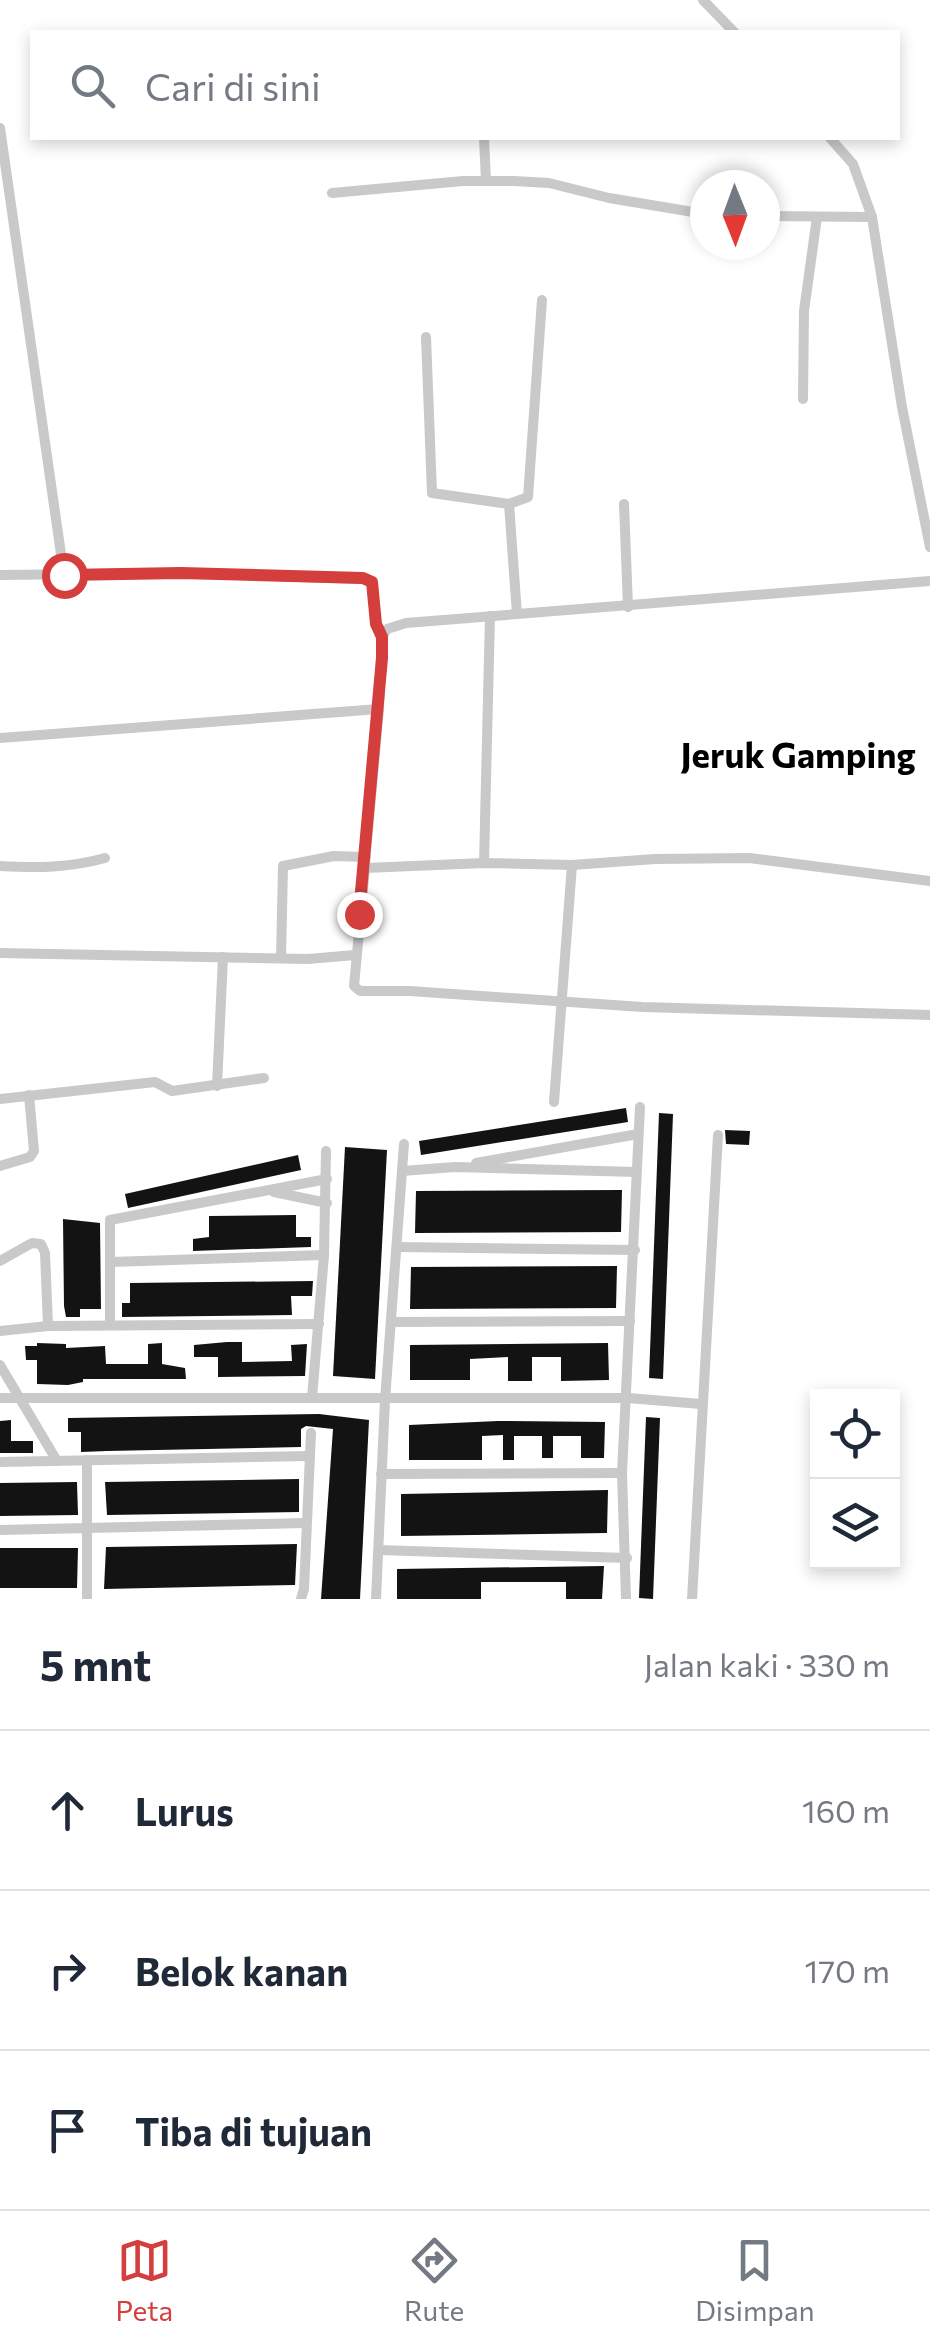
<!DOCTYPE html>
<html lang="id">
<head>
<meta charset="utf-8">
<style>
	:root { --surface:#fff; --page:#f6f6f7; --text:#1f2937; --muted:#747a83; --line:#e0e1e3; --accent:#d43e3d }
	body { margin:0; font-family:Commissioner,sans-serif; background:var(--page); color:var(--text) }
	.controls { position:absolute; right:30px; bottom:30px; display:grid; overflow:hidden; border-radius:0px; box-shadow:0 5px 15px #0003 }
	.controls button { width:90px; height:90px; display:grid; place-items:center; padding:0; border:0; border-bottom:2px solid var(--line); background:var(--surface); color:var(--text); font:50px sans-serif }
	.compass { position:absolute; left:690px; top:170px; width:90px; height:90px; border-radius:50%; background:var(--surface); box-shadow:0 5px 15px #0003; rotate:179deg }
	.stop { position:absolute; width:30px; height:30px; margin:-22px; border:8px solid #d43e3d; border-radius:50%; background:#fff }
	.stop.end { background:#d43e3d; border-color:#fff; box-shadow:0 2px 10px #0008 }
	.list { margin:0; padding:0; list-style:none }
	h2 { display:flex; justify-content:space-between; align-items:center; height:130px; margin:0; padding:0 40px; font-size:42px }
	h2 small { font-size:32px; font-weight:400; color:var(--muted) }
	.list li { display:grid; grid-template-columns:65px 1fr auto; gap:30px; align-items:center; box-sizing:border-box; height:160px; padding:0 40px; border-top:2px solid var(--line) }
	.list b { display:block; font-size:38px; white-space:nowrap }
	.list em { font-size:32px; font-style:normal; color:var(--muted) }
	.icon { flex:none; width:55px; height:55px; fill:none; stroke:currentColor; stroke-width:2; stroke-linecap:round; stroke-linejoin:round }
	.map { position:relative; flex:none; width:930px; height:1599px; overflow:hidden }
	.search { position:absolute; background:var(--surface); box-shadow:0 5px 15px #0003; left:30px; right:30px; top:30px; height:110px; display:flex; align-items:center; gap:25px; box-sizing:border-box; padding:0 35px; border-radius:0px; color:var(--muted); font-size:38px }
	.sheet { height:610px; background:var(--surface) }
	nav { display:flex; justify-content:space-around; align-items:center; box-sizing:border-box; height:140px; border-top:2px solid var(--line); background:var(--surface); font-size:28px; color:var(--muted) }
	nav a { display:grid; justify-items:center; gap:5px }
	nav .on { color:var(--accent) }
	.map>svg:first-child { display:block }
	.building { fill:#131313 }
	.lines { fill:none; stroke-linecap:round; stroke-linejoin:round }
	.minor { stroke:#c9c9c9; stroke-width:10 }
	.route { stroke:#d43e3d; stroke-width:12 }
	.labels { text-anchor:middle; stroke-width:10; stroke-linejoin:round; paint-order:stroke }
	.quarter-label { font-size:35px; font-weight:bold; fill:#000; stroke:#fff }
</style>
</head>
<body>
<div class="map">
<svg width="930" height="1599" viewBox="0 0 930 1599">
	<rect width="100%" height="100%" fill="#fff"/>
	<g class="building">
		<polygon points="626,1108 628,1122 421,1155 419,1141"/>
		<polygon points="659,1113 673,1114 663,1379 649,1378"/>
		<polygon points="725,1130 750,1131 749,1145 726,1144"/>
		<polygon points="345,1147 387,1150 375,1379 333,1376"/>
		<polygon points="298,1155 301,1170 128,1208 125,1194"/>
		<polygon points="622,1190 621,1232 415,1233 416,1191"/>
		<polygon points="296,1215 296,1237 311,1237 311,1247 193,1251 193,1239 209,1237 209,1216"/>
		<polygon points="63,1219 100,1223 101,1309 80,1309 80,1317 66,1317 64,1306"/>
		<polygon points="617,1266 616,1308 410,1309 411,1267"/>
		<polygon points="313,1281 312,1296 291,1296 292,1315 122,1317 122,1303 130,1303 130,1283"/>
		<polygon points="227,1342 242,1342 242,1362 292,1361 291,1345 307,1344 305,1376 218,1377 218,1357 194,1357 194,1345"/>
		<polygon points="37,1343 66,1344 66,1348 105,1346 106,1364 148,1364 148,1344 162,1343 162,1364 185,1368 186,1379 83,1379 83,1382 68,1385 37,1384 37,1360 26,1360 25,1346 37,1346"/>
		<polygon points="608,1343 609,1380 561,1381 561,1357 532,1357 532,1381 508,1381 508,1357 470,1359 470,1380 410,1380 410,1345"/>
		<polygon points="319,1414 369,1420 360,1599 321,1599 333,1429 306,1426 301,1429 301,1447 107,1451 81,1452 81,1432 68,1432 68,1418"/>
		<polygon points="646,1417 660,1418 653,1599 639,1598"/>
		<polygon points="11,1420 11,1441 33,1441 33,1453 0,1453 0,1421"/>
		<polygon points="498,1421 605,1422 604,1458 581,1458 581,1436 553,1436 553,1458 542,1458 542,1436 514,1436 514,1460 503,1460 503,1435 482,1436 482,1460 409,1460 409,1425"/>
		<polygon points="299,1479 299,1512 107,1515 105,1482"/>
		<polygon points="77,1482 78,1515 0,1516 0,1483"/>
		<polygon points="608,1490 607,1533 401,1536 401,1494"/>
		<polygon points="297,1544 295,1585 104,1589 106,1547"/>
		<polygon points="0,1548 78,1548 77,1588 0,1588"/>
		<polygon points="604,1566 602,1599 566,1599 566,1582 481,1582 481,1599 397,1599 397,1569"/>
	</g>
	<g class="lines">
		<g class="minor">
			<polyline points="703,0 734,32"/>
			<polyline points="0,128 64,575"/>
			<polyline points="484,138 486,181"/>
			<polyline points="830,138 853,164 872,217 902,407 930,547"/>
			<polyline points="332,193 463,181 514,181 549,183 609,198 705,214"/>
			<polyline points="765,216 872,217"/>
			<polyline points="426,337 432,493 509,504 517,614"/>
			<polyline points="803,399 804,311 817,217"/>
			<polyline points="509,504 528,497 542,300"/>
			<polyline points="624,504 628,607"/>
			<polyline points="0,575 181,573 363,579 372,582 376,624 382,637"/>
			<polyline points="0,738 379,709 382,637 387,629 406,623 930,581"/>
			<polyline points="365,863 379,709"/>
			<polyline points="484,863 490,616"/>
			<path d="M0,866C37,868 69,868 105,858"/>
			<polyline points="930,881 749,858 655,859 572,865 484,863 365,868 354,986 360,991 410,991 642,1007 930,1015"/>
			<polyline points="0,953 308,959 355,955"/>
			<polyline points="281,958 283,866 334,856 366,857"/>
			<polyline points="217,1086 223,957"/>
			<polyline points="0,1099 155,1082 172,1091 264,1078"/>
			<polyline points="554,1102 572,865"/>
			<polyline points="476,1163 638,1134"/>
			<polyline points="0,1166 30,1157 34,1151 29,1095"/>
			<polyline points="402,1171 455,1167 636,1172"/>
			<polyline points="274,1192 327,1203"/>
			<polyline points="397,1247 635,1250"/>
			<polyline points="0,1261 32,1243 41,1244 45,1253 48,1326"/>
			<polyline points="111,1262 324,1255"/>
			<polyline points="391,1322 630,1321"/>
			<polyline points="110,1325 110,1220 327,1179"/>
			<polyline points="0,1331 48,1326 319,1324"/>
			<polyline points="0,1365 57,1461"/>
			<polyline points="0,1398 628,1398 701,1404"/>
			<polyline points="312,1398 324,1255 326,1151"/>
			<polyline points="87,1460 87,1599"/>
			<polyline points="0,1462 309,1456"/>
			<polyline points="381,1474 622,1473"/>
			<polyline points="0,1530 305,1523"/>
			<polyline points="379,1550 627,1558"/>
			<polyline points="301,1599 304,1589 311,1433"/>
			<polyline points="376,1599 385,1400 404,1144"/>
			<polyline points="626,1599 622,1473 640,1107"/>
			<polyline points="692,1599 718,1135"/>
		</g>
	</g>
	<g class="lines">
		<polyline class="route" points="64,575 181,573 363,578 372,582 376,624 382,637 382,658 359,914"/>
	</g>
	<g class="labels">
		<g class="quarter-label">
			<text x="798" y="768">Jeruk Gamping</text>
		</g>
	</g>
</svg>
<div class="controls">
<button><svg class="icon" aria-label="locate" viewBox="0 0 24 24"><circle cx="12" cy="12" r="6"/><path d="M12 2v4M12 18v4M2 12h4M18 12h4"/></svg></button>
<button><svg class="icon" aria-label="layers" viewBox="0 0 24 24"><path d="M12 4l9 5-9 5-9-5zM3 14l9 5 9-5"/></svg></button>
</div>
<svg class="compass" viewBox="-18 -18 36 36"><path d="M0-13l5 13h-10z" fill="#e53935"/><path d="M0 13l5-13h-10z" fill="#747a83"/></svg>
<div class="stop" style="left:64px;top:575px"></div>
<div class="stop end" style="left:359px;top:914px"></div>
<div class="search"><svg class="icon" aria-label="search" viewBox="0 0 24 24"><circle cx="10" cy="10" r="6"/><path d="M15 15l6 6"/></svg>Cari di sini</div>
</div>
<section class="sheet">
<h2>5 mnt<small>Jalan kaki · 330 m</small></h2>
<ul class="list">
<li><svg class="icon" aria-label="ahead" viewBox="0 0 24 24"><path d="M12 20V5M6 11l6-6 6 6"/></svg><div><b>Lurus</b></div><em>160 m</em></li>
<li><svg class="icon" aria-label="right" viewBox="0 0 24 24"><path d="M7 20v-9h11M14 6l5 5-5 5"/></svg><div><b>Belok kanan</b></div><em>170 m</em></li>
<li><svg class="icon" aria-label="arrive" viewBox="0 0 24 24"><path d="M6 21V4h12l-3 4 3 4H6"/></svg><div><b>Tiba di tujuan</b></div></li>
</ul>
</section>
<nav>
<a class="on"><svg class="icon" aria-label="map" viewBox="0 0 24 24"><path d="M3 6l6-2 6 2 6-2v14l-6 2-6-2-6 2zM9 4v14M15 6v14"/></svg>Peta</a>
<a><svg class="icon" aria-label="directions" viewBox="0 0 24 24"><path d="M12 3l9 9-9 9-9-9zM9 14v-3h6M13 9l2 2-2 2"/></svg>Rute</a>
<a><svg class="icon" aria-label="saved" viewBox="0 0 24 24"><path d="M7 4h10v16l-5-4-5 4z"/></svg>Disimpan</a>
</nav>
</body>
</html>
